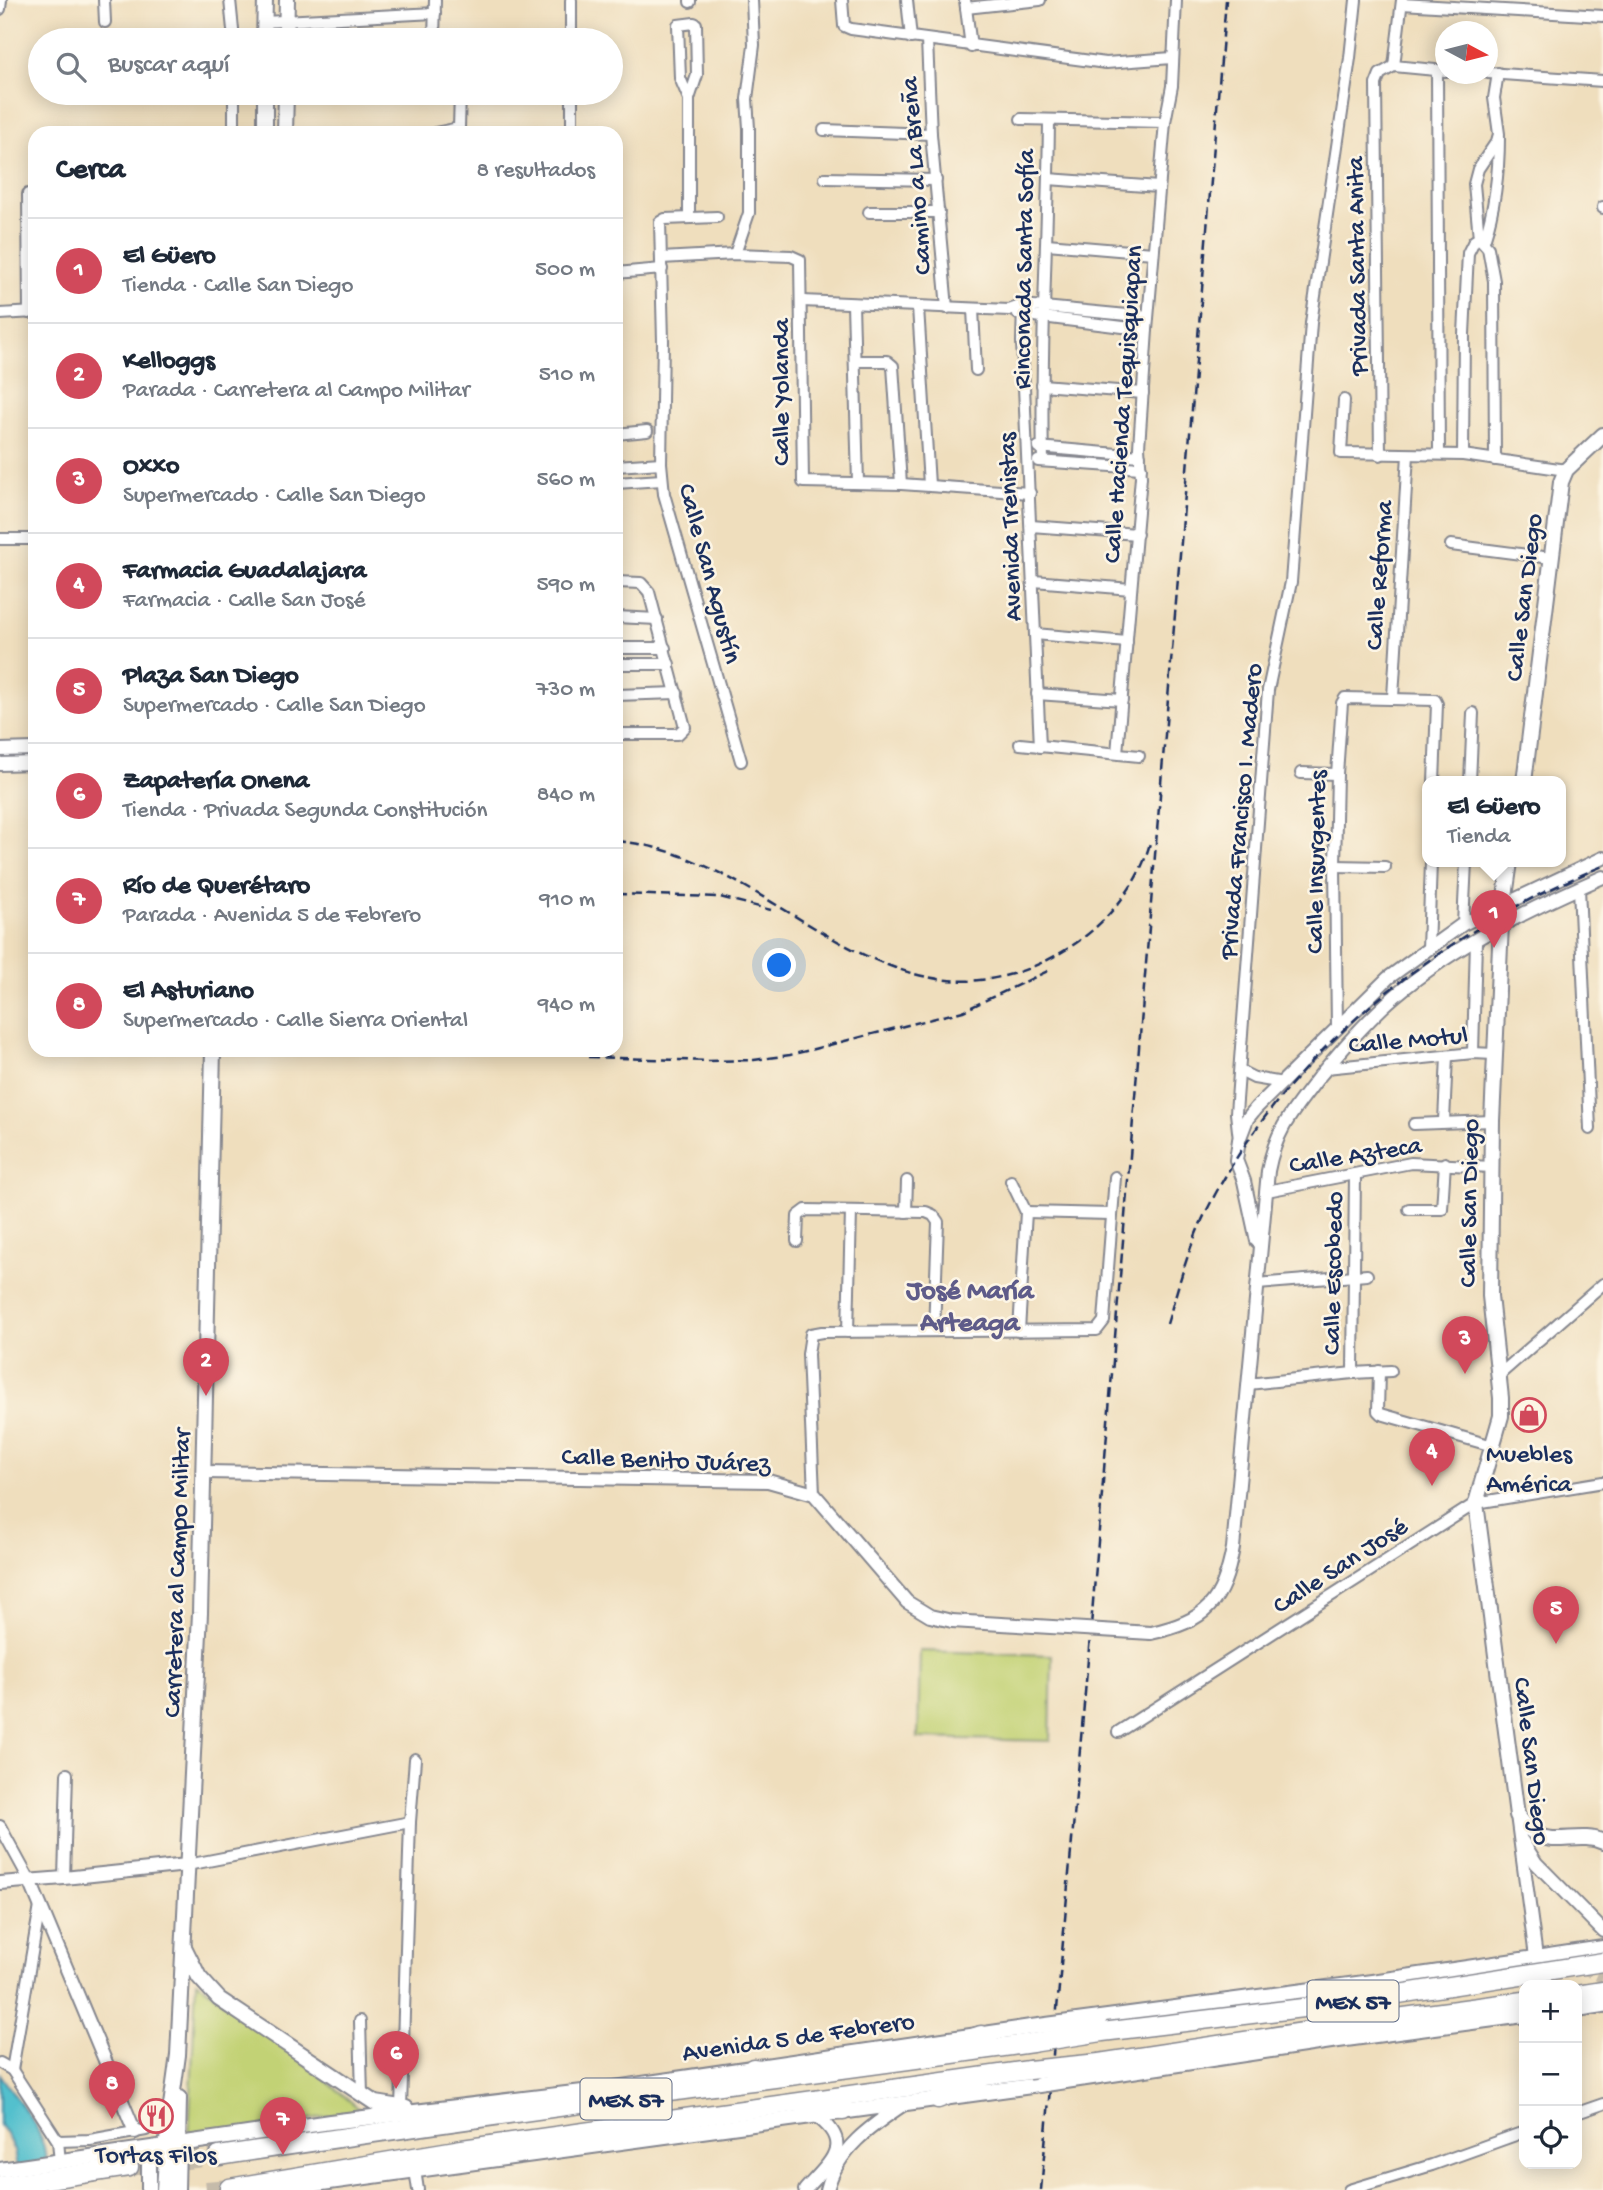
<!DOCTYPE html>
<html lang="es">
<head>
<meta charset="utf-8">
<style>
	:root { --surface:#fff; --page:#f2f2f3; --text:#1f2937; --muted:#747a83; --line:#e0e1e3; --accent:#d1495b }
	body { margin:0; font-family:"Gochi Hand",sans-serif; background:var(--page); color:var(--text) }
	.controls { position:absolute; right:21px; bottom:21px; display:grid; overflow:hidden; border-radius:14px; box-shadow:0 4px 18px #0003 }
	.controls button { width:63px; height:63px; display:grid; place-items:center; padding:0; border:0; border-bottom:2px solid var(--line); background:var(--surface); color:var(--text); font:35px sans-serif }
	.compass { position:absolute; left:1435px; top:21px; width:63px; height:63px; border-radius:50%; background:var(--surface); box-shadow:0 4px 18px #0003; rotate:97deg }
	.you { position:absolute; left:780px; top:966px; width:24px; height:24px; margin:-18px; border:5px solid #fff; border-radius:50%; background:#1a73e8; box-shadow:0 0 0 10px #1a73e833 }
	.badge { display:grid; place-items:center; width:46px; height:46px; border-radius:50%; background:var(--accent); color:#fff; font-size:23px; font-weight:700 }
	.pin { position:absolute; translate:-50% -58px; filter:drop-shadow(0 2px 4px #0008) }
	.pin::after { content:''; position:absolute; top:37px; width:24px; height:21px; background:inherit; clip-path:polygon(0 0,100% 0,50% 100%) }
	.popup { position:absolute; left:1422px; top:776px; width:144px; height:91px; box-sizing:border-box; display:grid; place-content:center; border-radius:14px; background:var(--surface); filter:drop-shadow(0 2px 5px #0005); font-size:23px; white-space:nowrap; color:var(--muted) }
	.popup b { font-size:26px; color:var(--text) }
	.popup::after { content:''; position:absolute; left:50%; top:100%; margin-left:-14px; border:14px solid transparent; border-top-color:var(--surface) }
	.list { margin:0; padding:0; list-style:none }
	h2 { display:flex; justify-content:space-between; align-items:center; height:91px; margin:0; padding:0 28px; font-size:30px }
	h2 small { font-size:23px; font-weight:400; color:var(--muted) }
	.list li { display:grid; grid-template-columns:46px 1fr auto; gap:21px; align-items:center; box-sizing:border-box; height:105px; padding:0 28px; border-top:2px solid var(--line) }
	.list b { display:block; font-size:26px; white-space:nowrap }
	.list p { margin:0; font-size:23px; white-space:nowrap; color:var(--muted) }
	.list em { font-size:23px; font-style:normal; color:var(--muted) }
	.icon { flex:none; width:38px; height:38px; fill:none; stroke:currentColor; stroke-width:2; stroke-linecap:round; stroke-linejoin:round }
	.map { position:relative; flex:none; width:1603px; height:2190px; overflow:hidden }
	.search { position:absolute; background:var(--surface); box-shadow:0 4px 18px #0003; left:28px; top:28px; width:595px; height:77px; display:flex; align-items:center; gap:18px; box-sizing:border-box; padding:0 24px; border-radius:38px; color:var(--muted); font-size:26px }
	.panel { position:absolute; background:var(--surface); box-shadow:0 4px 18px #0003; left:28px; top:126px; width:595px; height:931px; border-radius:21px }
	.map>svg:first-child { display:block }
	.green { fill:#c2d274; stroke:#6e8069; stroke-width:2 }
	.water { fill:#53c0cd; stroke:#377896; stroke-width:2 }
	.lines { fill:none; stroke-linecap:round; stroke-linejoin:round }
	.tertiary-tunnel { stroke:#c5bbaa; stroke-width:12; stroke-dasharray:12 6; stroke-linecap:butt }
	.trunk-tunnel { stroke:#c5bbaa; stroke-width:18; stroke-dasharray:18 9; stroke-linecap:butt }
	.minor-casing { stroke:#85868e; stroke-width:14 }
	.tertiary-casing { stroke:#85868e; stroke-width:16 }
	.secondary-casing { stroke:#85868e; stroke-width:18 }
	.trunk-casing { stroke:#85868e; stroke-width:21 }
	.minor { stroke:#fff; stroke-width:10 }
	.tertiary { stroke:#fff; stroke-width:12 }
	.secondary { stroke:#fff; stroke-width:14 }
	.trunk { stroke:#fff; stroke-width:18 }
	.rail { stroke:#1b2f5e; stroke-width:2.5; stroke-dasharray:10 5; stroke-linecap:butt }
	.tertiary-bridge-casing { stroke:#85868e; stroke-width:16; stroke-linecap:butt }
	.secondary-bridge-casing { stroke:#85868e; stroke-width:18; stroke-linecap:butt }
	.trunk-bridge-casing { stroke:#85868e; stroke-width:21; stroke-linecap:butt }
	.tertiary-bridge { stroke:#fff; stroke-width:12 }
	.secondary-bridge { stroke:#fff; stroke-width:14 }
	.trunk-bridge { stroke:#fff; stroke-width:18 }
	.labels { text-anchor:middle; stroke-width:5; stroke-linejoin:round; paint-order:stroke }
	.shield { fill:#fcf5e5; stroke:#5e6a86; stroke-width:2 }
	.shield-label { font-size:24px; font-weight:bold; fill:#1b2f5e }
	.street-label { font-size:26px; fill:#1b2f5e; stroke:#fcf5e5 }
	.poi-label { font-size:26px; fill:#1b2f5e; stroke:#fcf5e5 }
	.neighbourhood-label { font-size:28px; font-weight:bold; fill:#5e5b89; stroke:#fcf5e5 }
</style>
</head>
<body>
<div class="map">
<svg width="1603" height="2190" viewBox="0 0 1603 2190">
	<rect width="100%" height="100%" fill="#fcf5e5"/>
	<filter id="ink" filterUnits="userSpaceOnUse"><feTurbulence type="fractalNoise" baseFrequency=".0143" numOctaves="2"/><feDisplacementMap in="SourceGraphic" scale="14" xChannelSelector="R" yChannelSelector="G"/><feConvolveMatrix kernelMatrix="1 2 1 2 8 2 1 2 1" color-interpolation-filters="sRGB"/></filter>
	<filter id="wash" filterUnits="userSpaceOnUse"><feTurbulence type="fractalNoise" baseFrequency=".00686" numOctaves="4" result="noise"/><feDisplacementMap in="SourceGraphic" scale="28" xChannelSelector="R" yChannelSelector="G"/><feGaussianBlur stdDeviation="1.57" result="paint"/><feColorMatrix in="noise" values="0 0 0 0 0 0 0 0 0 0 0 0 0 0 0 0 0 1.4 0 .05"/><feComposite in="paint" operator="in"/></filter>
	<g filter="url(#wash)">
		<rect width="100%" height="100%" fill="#efdebd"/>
		<g class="green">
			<polygon points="920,1651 1052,1655 1050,1741 918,1738"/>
			<polygon points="196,1981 311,2068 362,2111 189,2138"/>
		</g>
		<polygon class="water" points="0,2074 36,2126 44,2147 51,2190 21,2190 14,2151 6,2133 0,2126"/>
	</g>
	<g filter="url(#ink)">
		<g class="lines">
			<polyline class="tertiary-tunnel" points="1581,1967 1603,1977"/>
			<g class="trunk-tunnel">
				<polyline points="129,2167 219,2156"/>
				<polyline points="206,2190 229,2188"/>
			</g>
			<g class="minor-casing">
				<g id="minor">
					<polyline points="104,0 105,22"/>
					<polyline points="230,0 234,40"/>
					<polyline points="571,0 571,40"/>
					<polyline points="690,0 690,2"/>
					<polyline points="842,0 844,26 851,29 1106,63 1172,58"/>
					<polyline points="907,0 911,38"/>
					<polyline points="965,0 971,47"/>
					<polyline points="1402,4 1603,16"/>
					<polyline points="966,8 1040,0"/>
					<polyline points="0,9 1,0"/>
					<polyline points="264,22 435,13"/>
					<polygon points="694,23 696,24 697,75 689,99 680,78 678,25"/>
					<polyline points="434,40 435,0"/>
					<polyline points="927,40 931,134 947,308"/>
					<polyline points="1394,66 1402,0"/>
					<polyline points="1437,70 1439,454"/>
					<polyline points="1488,73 1603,81"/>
					<polyline points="234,93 234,133"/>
					<polyline points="572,93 572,133"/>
					<polyline points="1021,119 1165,122"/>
					<polyline points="824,130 931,134"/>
					<polyline points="435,133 459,128 460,93"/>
					<polyline points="825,178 936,180"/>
					<polyline points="1048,179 1159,187"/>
					<polyline points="28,194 29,313"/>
					<polyline points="1603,207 1603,208"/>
					<polyline points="869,212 939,212"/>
					<polyline points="717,217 665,219 660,222 663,341 661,463 664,494 741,761"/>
					<polyline points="689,218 689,99"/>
					<path d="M1484,241C1495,207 1499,173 1499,137"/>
					<polyline points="1047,244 1153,253"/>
					<polyline points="735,254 749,213 749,128 747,99 754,45 752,0"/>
					<polyline points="661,258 735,254 791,256 800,260 803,482 901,484 1030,493"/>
					<polyline points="616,273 662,269"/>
					<polyline points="802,301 1009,310 1023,305 1148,317"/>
					<polyline points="853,304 858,483"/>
					<polyline points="1023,305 1022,342 1040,747"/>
					<polyline points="918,307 929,485"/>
					<polyline points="973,309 976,370"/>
					<polyline points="0,314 35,312"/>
					<polyline points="1018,314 1147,330"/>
					<polyline points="855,361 887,361 893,366 901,484"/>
					<polyline points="1042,385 1143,393"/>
					<polyline points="1344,400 1341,453 1463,455 1566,470"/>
					<polyline points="616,434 647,431"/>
					<polyline points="1038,447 1140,456"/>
					<polyline points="1380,455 1376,84 1380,74 1394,66 1446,71"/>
					<polyline points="1463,455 1464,334 1468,253 1474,241 1479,238"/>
					<polyline points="1495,460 1494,281 1488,248 1479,238 1474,184 1478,169 1497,141 1499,134 1494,98 1498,73"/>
					<polyline points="1038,461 1141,468"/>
					<path d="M1043,461C1040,347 1048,234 1049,120"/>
					<polyline points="616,466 661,463"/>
					<polyline points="616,483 662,480"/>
					<polyline points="1031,526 1137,534"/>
					<polyline points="0,539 35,539"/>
					<polyline points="1451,545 1551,558"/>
					<polyline points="1034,581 1131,589"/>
					<polyline points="616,582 641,583 649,592 685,727 678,734 616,734"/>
					<polyline points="616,617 657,619"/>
					<polyline points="1035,634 1127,642"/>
					<polyline points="616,648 665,648"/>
					<polyline points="616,664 669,664"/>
					<polyline points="1037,694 1122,700"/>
					<polyline points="616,695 677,693"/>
					<polyline points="1393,697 1408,455"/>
					<polyline points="1020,744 1139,756"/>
					<polyline points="1117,753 1141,477 1139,447 1147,330 1165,122 1172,86 1176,0"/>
					<polyline points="1301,773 1337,774"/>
					<polyline points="1470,782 1473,713"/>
					<polyline points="1335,866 1385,867"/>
					<polyline points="1579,888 1590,1129"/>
					<polyline points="1463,924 1466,862"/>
					<polyline points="1428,949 1431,862"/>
					<polyline points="1337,1027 1335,866 1337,774 1342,703 1345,698 1435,700 1437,704 1434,782"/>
					<polyline points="1473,1053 1476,940"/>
					<polyline points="1326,1068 1473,1053 1494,1054"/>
					<polyline points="1240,1071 1254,1078 1283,1083"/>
					<polyline points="1444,1121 1447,1056"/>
					<polyline points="1414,1124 1492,1121"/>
					<polyline points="1239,1140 1236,1113 1268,690 1291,582 1311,323 1350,58 1356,0"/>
					<polyline points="1011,1181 1026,1212"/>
					<polyline points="1267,1191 1411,1163 1492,1167"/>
					<polyline points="1409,1209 1442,1209 1445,1163"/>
					<polyline points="906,1212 907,1181"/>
					<polyline points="1026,1212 1111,1214"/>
					<polyline points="797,1241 798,1216 806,1210 926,1212 933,1215 938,1222 934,1331"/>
					<polyline points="1257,1284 1367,1275"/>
					<polyline points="1019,1331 1026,1212"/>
					<polyline points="848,1332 851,1211"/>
					<polyline points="1379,1371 1378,1411 1381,1414 1493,1446"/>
					<polyline points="1353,1373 1355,1174"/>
					<polyline points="1499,1375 1603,1284"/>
					<polyline points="1248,1384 1353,1373 1391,1371"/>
					<polyline points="814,1494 808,1354 811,1334 822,1332 1097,1330 1104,1321 1115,1177"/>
					<polyline points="1118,1732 1476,1503 1603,1482"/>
					<polyline points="0,1826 30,1881"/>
					<polyline points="187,1865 410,1822"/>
					<polyline points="64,1878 67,1774"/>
					<polyline points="360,2021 362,2095"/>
					<polyline points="0,2063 12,2070 58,2141 60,2162"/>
					<polyline points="12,2070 40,1906"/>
					<polyline points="401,2108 410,1822 415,1759"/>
					<polyline points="1577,2113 1603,2104"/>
					<polyline points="58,2141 90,2140 146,2130"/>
					<polyline points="415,2170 418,2190"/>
					<polyline points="1349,2190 1432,2165 1524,2132"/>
				</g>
			</g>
			<g class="tertiary-casing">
				<g id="tertiary">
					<polyline points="0,750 35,749"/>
					<polyline points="0,764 35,763"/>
					<polyline points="1257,1241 1244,1181 1236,1160 1239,1140 1247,1119 1256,1108 1388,978 1428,949 1463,924 1603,858"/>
					<polyline points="205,1472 768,1481 814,1494 907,1602 930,1616 952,1621"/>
					<path d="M1151,1633C1206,1621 1223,1603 1233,1548L1268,1171C1276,1129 1293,1111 1318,1078C1341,1050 1367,1020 1395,996C1456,944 1530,909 1603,877"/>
					<polyline points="1517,1815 1536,1957"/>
					<polyline points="1522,1841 1536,1863 1603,1931"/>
					<polyline points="30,1881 135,2132"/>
					<polyline points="0,1883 64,1878 187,1865"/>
					<path d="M805,2190C830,2162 856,2144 815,2115"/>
					<path d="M827,2190C837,2149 871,2126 904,2104"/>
				</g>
			</g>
			<g class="secondary-casing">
				<g id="secondary">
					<polyline points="264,40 265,0"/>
					<polyline points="286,40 287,0"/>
					<polyline points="265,93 265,133"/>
					<polyline points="285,133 286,93"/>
					<polyline points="1524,782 1561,482 1566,470 1603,435"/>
					<path d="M1510,862L1501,924L1492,1121L1490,1296L1501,1398V1416L1476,1503L1517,1815C1523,1822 1529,1831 1537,1835C1557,1845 1582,1832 1603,1842"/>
					<polyline points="185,1949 199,1977 219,1999 375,2103 406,2108"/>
					<polyline points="1577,2009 1603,2005"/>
					<polyline points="1100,2018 1372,1982 1603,1948"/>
					<polyline points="1099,2076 1331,2041 1524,2015"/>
					<polyline points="137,2151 149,2159 149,2190"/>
					<polyline points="0,2170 330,2122 608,2089 1031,2027"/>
					<polyline points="164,2190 168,2127 178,2055 200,1613 213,1050"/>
					<polyline points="177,2190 179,2098"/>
					<polyline points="271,2190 1039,2085"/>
				</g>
			</g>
			<g class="trunk-casing">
				<g id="trunk">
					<polyline points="1577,1995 1603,1991"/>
					<polyline points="944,2048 981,2035"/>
					<polyline points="1099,2063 1382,2020 1524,2001"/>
					<polyline points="753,2068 784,2072"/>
					<polyline points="938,2099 978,2084"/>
					<polyline points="805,2109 843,2111"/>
					<path d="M219,2156C490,2114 761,2081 1032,2043"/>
					<polyline points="0,2186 129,2167"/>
					<polyline points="229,2188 462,2149 1029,2070"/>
				</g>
			</g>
			<use href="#minor" class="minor"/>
			<use href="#tertiary" class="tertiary"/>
			<use href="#secondary" class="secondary"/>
			<use href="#trunk" class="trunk"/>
			<g class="rail">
				<path d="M616,841C778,853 891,1058 1067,949C1104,926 1139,886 1150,843"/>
				<polyline points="616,894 720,897 771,910"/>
				<polyline points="588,1057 709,1061 754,1060 790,1055 963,1011 1052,969"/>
				<path d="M1167,1324C1179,1285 1189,1244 1208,1208C1288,1050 1441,931 1603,866"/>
				<polyline points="1041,2190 1092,1614 1226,0"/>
			</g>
			<g class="tertiary-bridge-casing">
				<polyline id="tertiary-bridge" points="952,1621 1151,1633"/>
			</g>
			<g class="secondary-bridge-casing">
				<g id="secondary-bridge">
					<polyline points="1031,2027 1100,2018"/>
					<polyline points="1039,2085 1099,2076"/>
				</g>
			</g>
			<g class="trunk-bridge-casing">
				<g id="trunk-bridge">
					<polyline points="1032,2043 1102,2032 1328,2005 1603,1962"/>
					<polyline points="1029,2070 1099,2063"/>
				</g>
			</g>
			<use href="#tertiary-bridge" class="tertiary-bridge"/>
			<use href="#secondary-bridge" class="secondary-bridge"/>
			<use href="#trunk-bridge" class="trunk-bridge"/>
		</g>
	</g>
	<defs>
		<g id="shop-ring" transform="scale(1.75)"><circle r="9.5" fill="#fcf5e5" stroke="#d1495b" stroke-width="1.5"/><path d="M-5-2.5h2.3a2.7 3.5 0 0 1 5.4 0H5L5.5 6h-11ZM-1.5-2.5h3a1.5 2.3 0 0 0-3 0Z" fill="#d1495b"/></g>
		<g id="restaurant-ring" transform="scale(1.75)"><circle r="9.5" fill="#fcf5e5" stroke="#d1495b" stroke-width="1.5"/><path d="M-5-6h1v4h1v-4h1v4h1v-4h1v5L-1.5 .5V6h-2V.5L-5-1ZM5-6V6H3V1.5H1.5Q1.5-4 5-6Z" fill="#d1495b"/></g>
	</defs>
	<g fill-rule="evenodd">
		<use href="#shop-ring" x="1529" y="1415"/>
		<use href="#restaurant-ring" x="156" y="2116"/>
	</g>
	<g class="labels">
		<g class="shield">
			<rect x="1307.5" y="1980.5" width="91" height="41" rx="5"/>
			<rect x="580.5" y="2078.5" width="91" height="41" rx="5"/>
		</g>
		<g class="shield-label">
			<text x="1353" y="2009">MEX 57</text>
			<text x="626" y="2107">MEX 57</text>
		</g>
		<g class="street-label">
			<text transform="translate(914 176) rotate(-94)" y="9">Camino a La Breña</text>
			<text transform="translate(1355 266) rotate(-91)" y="9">Privada Santa Anita</text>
			<text transform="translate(1022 269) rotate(-89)" y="9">Rinconada Santa Sofía</text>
			<text transform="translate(779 392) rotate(-90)" y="9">Calle Yolanda</text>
			<text transform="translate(1121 404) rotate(-86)" y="9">Calle Hacienda Tequisquiapan</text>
			<text transform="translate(1008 527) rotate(-92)" y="9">Avenida Trenistas</text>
			<text transform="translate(712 573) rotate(75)" y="9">Calle San Agustín</text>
			<text transform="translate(1377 575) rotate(-86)" y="9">Calle Reforma</text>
			<text transform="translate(1522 597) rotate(-83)" y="9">Calle San Diego</text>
			<text transform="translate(1239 811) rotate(-85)" y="9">Privada Francisco I. Madero</text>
			<text transform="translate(1314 862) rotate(-89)" y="9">Calle Insurgentes</text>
			<text transform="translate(1408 1038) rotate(-5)" y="9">Calle Motul</text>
			<text transform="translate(1355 1153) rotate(-9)" y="9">Calle Azteca</text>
			<text transform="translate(1467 1203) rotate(-89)" y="9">Calle San Diego</text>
			<text transform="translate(1331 1273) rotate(-89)" y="9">Calle Escobedo</text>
			<text transform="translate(666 1458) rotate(2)" y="9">Calle Benito Juárez</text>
			<text transform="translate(1339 1564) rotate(-33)" y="9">Calle San José</text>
			<text transform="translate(175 1573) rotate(-88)" y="9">Carretera al Campo Militar</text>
			<text transform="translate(1534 1761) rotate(83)" y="9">Calle San Diego</text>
			<text transform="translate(798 2035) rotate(-8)" y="9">Avenida 5 de Febrero</text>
		</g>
		<g class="poi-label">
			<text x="1529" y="1461">Muebles<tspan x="1529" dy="30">América</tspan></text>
			<text x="156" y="2162">Tortas Filos</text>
		</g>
		<g class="neighbourhood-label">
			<text x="970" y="1298">José María<tspan x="970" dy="32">Arteaga</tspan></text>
		</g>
	</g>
</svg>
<div class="controls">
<button>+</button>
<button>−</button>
<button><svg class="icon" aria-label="locate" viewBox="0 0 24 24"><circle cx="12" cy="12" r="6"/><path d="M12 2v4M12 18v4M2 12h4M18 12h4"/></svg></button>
</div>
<svg class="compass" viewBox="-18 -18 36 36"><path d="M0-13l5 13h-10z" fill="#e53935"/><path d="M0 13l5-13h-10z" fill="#747a83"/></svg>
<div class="you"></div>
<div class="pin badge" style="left:1494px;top:948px">1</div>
<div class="popup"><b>El Güero</b>Tienda</div>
<div class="pin badge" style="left:206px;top:1396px">2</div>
<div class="pin badge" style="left:1465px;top:1374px">3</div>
<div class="pin badge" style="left:1432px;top:1486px">4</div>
<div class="pin badge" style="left:1556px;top:1644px">5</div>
<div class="pin badge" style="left:396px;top:2089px">6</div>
<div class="pin badge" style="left:283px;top:2155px">7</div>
<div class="pin badge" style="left:112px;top:2119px">8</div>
<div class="search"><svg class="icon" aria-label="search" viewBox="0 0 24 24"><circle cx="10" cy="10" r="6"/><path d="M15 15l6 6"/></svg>Buscar aquí</div>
<section class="panel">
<h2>Cerca<small>8 resultados</small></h2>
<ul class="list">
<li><span class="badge">1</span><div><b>El Güero</b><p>Tienda · Calle San Diego</p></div><em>500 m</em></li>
<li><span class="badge">2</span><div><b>Kelloggs</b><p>Parada · Carretera al Campo Militar</p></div><em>510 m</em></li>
<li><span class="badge">3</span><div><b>Oxxo</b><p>Supermercado · Calle San Diego</p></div><em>560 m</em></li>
<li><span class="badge">4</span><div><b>Farmacia Guadalajara</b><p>Farmacia · Calle San José</p></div><em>590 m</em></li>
<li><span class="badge">5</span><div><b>Plaza San Diego</b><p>Supermercado · Calle San Diego</p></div><em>730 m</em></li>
<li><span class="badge">6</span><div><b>Zapatería Onena</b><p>Tienda · Privada Segunda Constitución</p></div><em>840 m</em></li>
<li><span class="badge">7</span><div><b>Río de Querétaro</b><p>Parada · Avenida 5 de Febrero</p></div><em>910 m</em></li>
<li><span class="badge">8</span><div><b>El Asturiano</b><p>Supermercado · Calle Sierra Oriental</p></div><em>940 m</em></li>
</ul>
</section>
</div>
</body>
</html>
